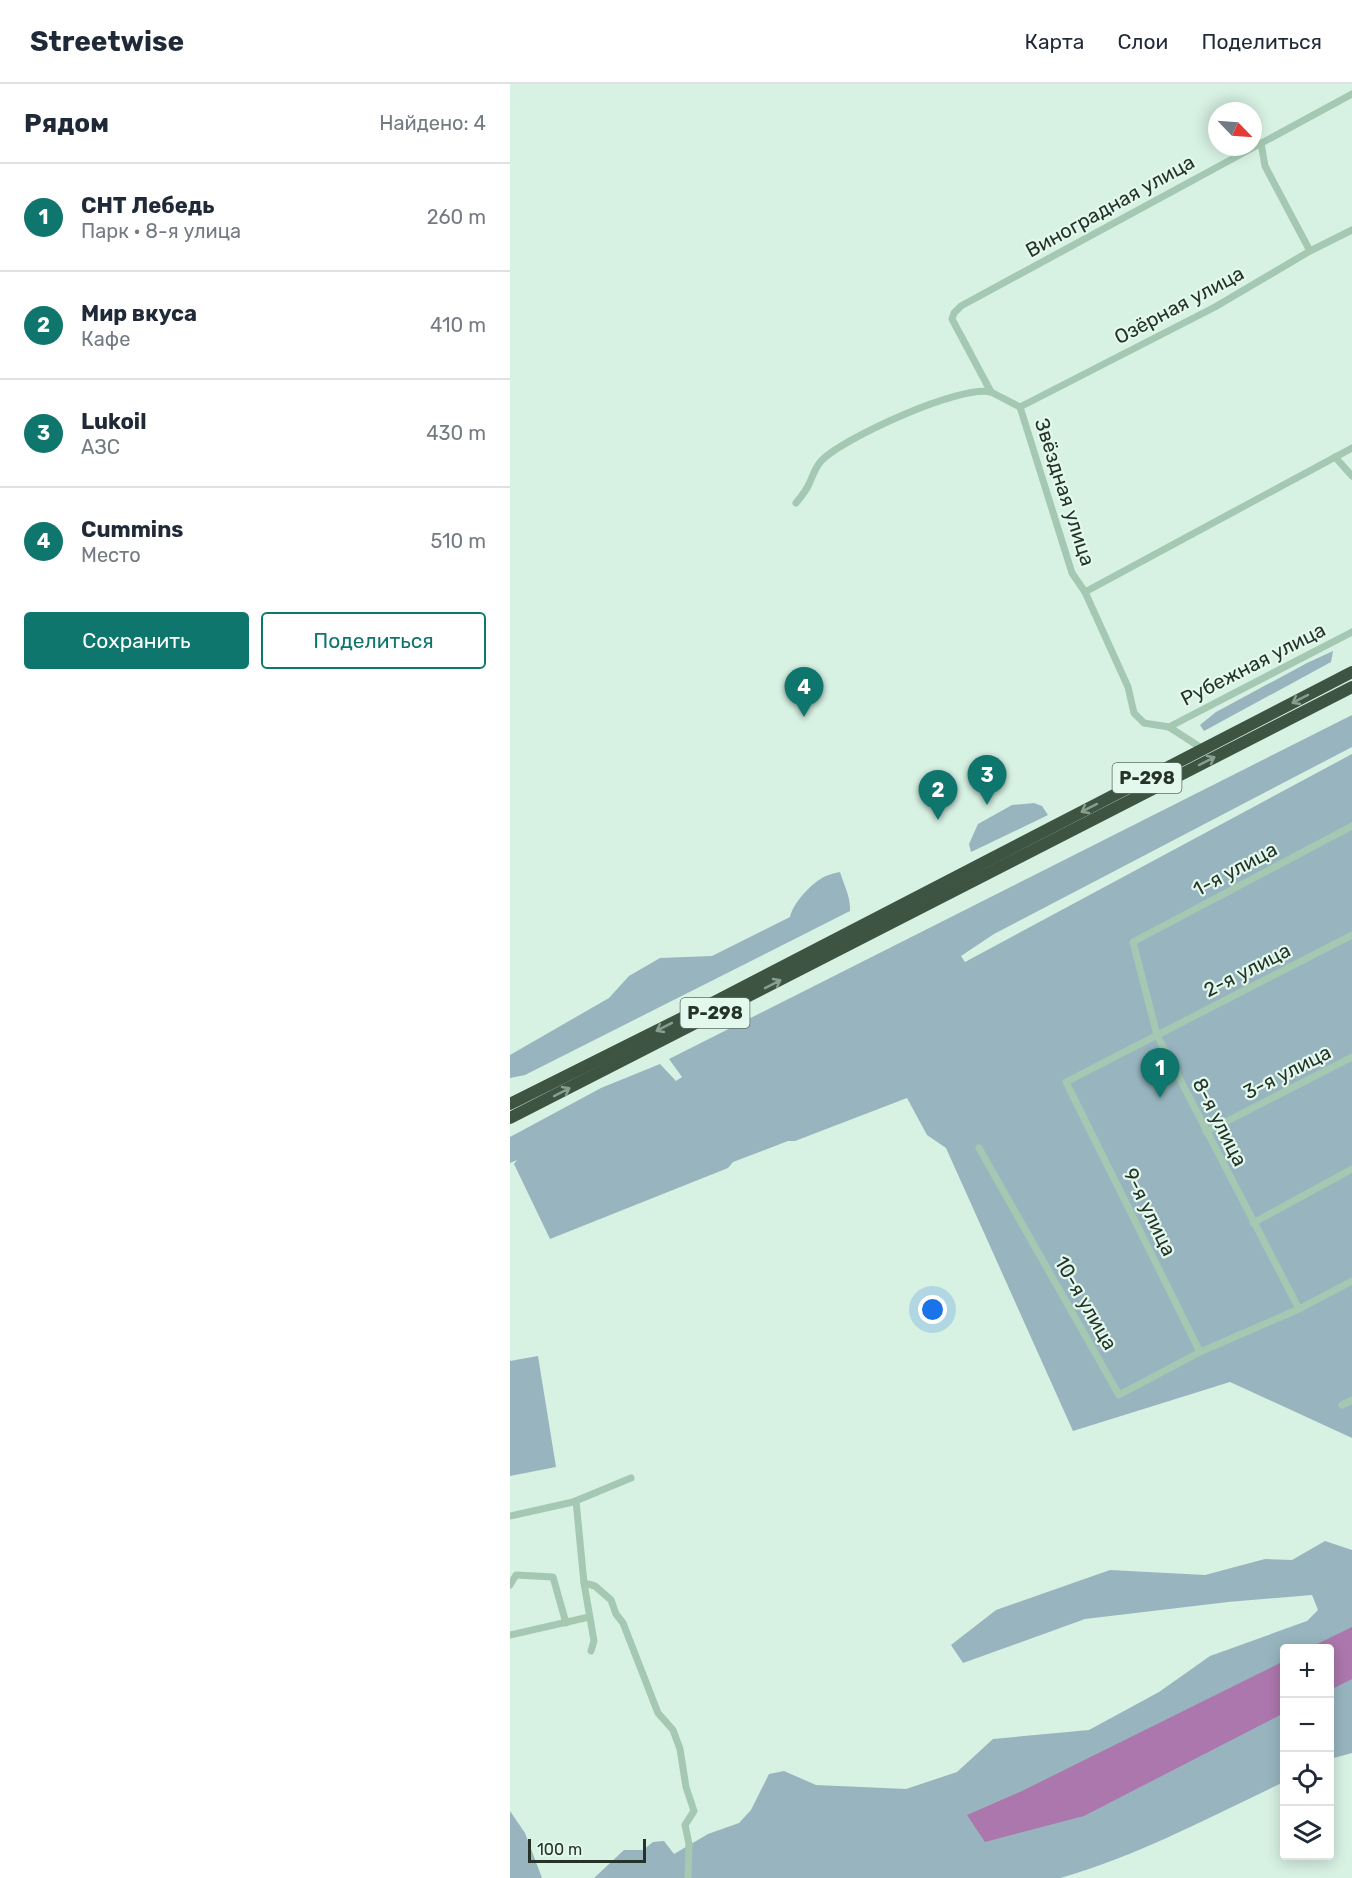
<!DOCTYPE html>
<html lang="ru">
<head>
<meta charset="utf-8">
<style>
	:root { --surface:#fff; --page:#f6f6f7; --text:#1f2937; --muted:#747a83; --line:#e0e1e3; --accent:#0f766e }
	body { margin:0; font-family:Rubik,sans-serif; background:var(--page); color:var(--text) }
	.controls { position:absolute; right:18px; bottom:18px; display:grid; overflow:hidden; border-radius:6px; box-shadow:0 3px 15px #0003 }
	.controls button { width:54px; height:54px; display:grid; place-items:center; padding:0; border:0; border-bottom:2px solid var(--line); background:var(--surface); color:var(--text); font:30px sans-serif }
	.compass { position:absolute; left:698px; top:18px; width:54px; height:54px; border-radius:50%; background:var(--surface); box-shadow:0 3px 15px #0003; rotate:115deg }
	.scale { position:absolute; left:18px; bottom:15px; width:118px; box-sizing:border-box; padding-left:6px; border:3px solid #263329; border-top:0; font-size:16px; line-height:21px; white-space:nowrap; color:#263329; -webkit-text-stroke:4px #e3f9ed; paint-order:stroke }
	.you { position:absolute; left:423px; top:1226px; width:21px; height:21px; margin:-15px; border:4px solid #fff; border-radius:50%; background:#1a73e8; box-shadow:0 0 0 9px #1a73e833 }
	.badge { display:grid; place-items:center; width:39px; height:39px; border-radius:50%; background:var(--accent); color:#fff; font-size:20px; font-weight:700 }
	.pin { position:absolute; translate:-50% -50px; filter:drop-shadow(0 2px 3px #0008) }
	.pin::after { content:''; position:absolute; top:32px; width:21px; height:18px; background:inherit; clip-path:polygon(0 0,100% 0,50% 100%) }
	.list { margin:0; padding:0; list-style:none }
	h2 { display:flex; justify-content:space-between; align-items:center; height:78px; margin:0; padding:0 24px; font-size:26px }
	h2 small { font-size:20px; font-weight:400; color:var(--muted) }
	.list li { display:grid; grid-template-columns:39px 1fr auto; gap:18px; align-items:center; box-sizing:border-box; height:108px; padding:0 24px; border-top:2px solid var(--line) }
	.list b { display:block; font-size:22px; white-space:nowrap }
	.list p { margin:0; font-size:20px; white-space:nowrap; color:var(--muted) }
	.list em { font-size:20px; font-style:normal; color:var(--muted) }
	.actions { display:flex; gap:12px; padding:18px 24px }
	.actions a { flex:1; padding:14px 0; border:2px solid var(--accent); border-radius:6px; text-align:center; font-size:21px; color:var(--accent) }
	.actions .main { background:var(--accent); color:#fff }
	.icon { flex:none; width:33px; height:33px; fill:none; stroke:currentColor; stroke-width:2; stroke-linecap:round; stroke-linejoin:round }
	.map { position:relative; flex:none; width:842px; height:1794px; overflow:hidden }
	header { display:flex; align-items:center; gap:36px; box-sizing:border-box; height:84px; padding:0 30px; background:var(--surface); border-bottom:2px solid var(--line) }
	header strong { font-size:28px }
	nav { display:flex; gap:33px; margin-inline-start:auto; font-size:21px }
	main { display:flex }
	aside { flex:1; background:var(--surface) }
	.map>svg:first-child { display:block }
	.green { fill:#98b5bf }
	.water { fill:#ac77ad }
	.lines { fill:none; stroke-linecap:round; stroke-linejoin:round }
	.street { stroke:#a4c8b2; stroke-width:7 }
	.highway { stroke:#3d5442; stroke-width:12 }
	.oneway { stroke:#889e8f }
	.labels { text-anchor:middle; stroke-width:4.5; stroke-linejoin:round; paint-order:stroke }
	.shield { fill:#e3f9ed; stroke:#5f6e64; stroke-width:1.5 }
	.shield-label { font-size:18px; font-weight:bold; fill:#263329 }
	.street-label { font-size:20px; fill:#263329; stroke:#e3f9ed }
</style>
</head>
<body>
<header>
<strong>Streetwise</strong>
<nav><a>Карта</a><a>Слои</a><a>Поделиться</a></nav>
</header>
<main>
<aside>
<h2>Рядом<small>Найдено: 4</small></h2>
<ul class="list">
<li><span class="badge">1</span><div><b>СНТ Лебедь</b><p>Парк · 8-я улица</p></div><em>260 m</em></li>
<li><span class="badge">2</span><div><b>Мир вкуса</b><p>Кафе</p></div><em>410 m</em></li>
<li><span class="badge">3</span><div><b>Lukoil</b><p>АЗС</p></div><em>430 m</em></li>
<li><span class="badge">4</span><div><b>Cummins</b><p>Место</p></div><em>510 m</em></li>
</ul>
<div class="actions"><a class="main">Сохранить</a><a>Поделиться</a></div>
</aside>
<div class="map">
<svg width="842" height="1794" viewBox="0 0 842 1794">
	<rect width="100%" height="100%" fill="#d7f1e3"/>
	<g class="green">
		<polygon points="823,567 821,578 694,647 690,641 706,628 797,579"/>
		<polygon points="842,631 842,663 484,850 451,872 455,878 842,670 842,1354 720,1298 563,1347 436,1064 417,1051 397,1014 285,1057 278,1057 223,1078 218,1084 40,1155 4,1080 7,1076 0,1079 0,1053 91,1004 150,980 166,997 172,993 159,975"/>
		<polygon points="524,719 532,722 538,731 461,768 459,760 468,740 502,721"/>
		<path d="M330,788C334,801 341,814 340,827L15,991L0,994V971L99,914L119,892L150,874L202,872L280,833C283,819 302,798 316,792C320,790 325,789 330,788Z"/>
		<polygon points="28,1272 46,1383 0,1392 0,1277"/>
		<path d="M815,1457L842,1466V1669L820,1675V1564H774V1698C701,1732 628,1772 550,1794H84L114,1766H133L143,1758L154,1757L164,1770L198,1750L229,1739L241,1726L259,1690L274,1687L306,1701L396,1705L447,1688L483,1655L579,1646L649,1608L700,1572L797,1537L808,1526L802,1511L718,1518L575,1535L453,1579L441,1561L486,1526L600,1486L695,1491L755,1475L782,1476Z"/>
		<polygon points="0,1727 15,1749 32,1794 0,1794"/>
	</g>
	<g class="water">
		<polygon points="842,1543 842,1595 820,1606 820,1564 799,1564"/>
		<polygon points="774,1577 774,1629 574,1732 475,1758 457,1731 512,1707"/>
	</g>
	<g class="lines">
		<g class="street">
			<polyline points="751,59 755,82 800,167"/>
			<polyline points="510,323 705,223 800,167 842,146"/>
			<polyline points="825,373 842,392"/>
			<path d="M286,419C291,413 296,407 299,400C303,392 305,383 312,376C336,353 449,301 481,308"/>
			<polyline points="575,508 842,364"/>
			<polyline points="659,643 842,548"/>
			<polyline points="693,665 659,643 634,639 624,629 618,603 575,508 562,489 510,323 481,308 442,235 444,229 451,222 842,10"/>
			<polyline points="842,851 556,998 690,1268 789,1225 842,1197"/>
			<polyline points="696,1048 842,973"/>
			<polyline points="469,1064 609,1311 690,1268"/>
			<polyline points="743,1139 842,1085"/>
			<polyline points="789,1225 647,951 623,858 842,742"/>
			<polyline points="832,1321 842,1316"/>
			<polyline points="66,1417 74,1499 84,1557 81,1567"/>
			<polyline points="0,1432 63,1418 121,1394"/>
			<polyline points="74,1499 85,1502 101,1516 106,1530 113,1539 148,1629 163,1646 170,1665 176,1703 184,1727 175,1741 179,1760 178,1794"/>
			<polyline points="0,1501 6,1491 43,1493 56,1539"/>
			<polyline points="0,1551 79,1533"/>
		</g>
		<g class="highway">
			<polyline points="0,1020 206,917 842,588"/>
			<polyline points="0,1034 842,603"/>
		</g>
	</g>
	<defs><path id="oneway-shaft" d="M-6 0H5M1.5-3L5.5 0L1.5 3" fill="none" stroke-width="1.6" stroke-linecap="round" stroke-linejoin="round" transform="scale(1.5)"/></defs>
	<g class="oneway">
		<use href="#oneway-shaft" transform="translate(790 615) rotate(153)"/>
		<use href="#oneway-shaft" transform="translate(697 677) rotate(-27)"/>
		<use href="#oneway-shaft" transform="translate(579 724) rotate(153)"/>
		<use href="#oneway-shaft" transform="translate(263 900) rotate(-27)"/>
		<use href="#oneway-shaft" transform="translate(154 943) rotate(153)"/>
		<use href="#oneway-shaft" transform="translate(52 1008) rotate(-27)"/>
	</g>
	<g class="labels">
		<g class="shield">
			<rect x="602.5" y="679" width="69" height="30" rx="4.5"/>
			<rect x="170.5" y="914" width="69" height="30" rx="4.5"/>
		</g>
		<g class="shield-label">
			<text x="637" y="700">Р-298</text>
			<text x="205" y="935">Р-298</text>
		</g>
		<g class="street-label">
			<text transform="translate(600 122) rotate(-29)" y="7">Виноградная улица</text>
			<text transform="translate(669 221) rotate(-28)" y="7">Озёрная улица</text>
			<text transform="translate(555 408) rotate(72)" y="7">Звёздная улица</text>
			<text transform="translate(743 580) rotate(-27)" y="7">Рубежная улица</text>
			<text transform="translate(725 785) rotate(-28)" y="7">1-я улица</text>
			<text transform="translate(737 886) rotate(-27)" y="7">2-я улица</text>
			<text transform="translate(777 988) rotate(-27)" y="7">3-я улица</text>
			<text transform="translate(710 1038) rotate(63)" y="7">8-я улица</text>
			<text transform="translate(640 1128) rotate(64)" y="7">9-я улица</text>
			<text transform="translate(576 1219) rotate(60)" y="7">10-я улица</text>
		</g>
	</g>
</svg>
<div class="controls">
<button>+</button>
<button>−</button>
<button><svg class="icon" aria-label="locate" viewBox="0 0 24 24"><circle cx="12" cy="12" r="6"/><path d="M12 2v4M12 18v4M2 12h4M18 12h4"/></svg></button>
<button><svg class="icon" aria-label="layers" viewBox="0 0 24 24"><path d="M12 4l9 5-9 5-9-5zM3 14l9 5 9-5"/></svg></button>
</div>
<svg class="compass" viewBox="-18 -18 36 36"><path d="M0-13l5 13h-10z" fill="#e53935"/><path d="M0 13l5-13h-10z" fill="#747a83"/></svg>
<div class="scale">100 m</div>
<div class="you"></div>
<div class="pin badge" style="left:650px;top:1014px">1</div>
<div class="pin badge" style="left:428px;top:736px">2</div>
<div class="pin badge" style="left:477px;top:721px">3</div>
<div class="pin badge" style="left:294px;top:633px">4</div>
</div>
</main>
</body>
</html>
